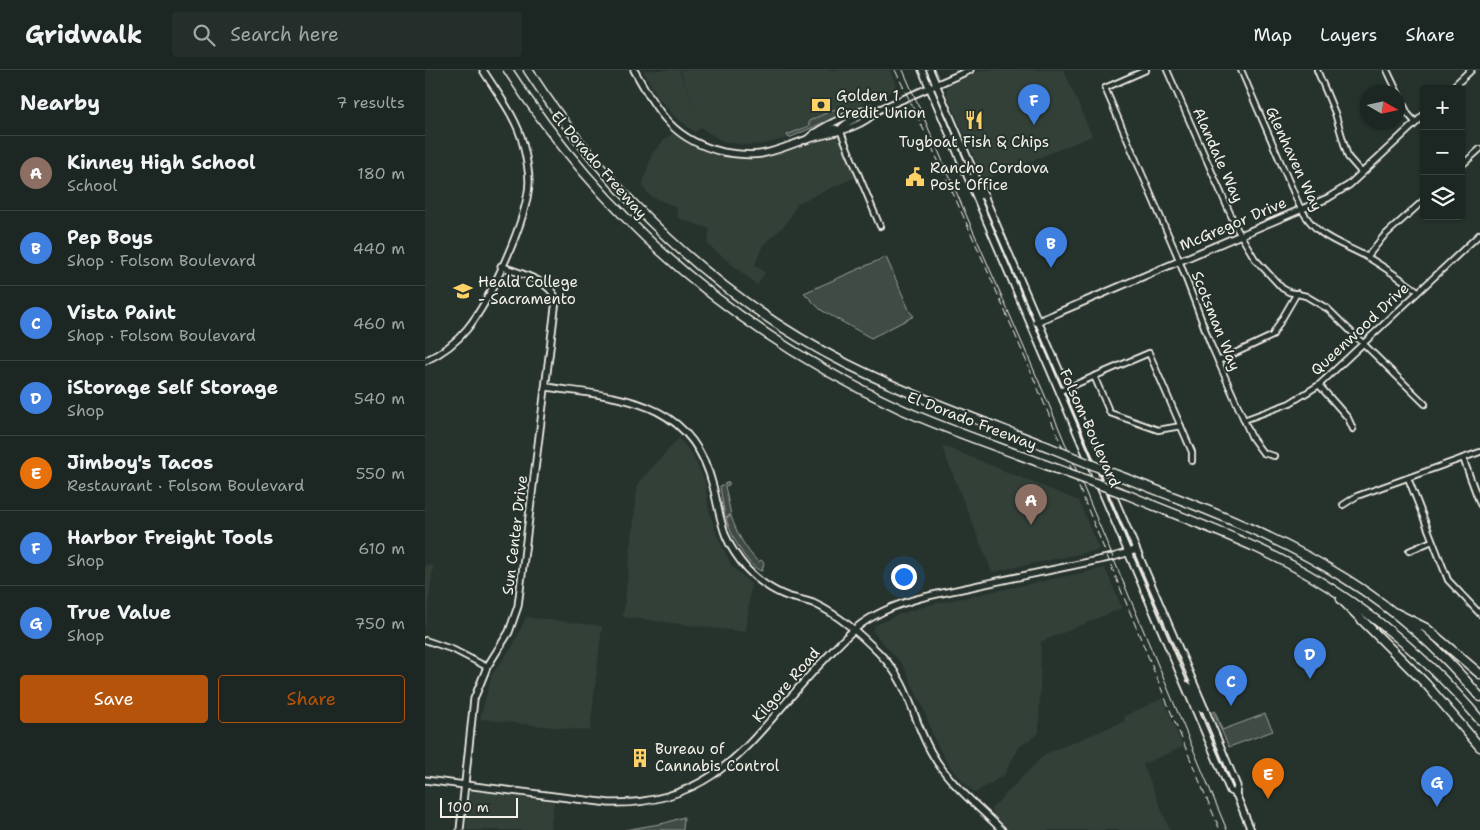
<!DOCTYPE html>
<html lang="en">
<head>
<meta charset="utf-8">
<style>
	:root { --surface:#1c2622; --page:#252e2a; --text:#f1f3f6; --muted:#a0a5a5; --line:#3a4340; --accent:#b45309 }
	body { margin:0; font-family:"Shantell Sans",sans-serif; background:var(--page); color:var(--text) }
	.controls { position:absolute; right:15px; top:15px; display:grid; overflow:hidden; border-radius:5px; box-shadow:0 1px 4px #0004 }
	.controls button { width:45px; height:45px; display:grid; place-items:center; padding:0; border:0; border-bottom:1px solid var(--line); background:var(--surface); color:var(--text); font:25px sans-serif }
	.compass { position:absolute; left:935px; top:15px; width:45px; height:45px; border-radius:50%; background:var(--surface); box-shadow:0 1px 4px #0004; rotate:99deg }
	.scale { position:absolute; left:15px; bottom:12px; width:78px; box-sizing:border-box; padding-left:5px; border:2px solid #f4f1e8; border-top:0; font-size:14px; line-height:18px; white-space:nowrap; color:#f4f1e8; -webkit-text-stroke:4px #26332d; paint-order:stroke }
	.you { position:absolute; left:478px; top:506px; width:18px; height:18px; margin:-12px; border:4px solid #fff; border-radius:50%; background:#1a73e8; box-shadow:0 0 0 8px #1a73e833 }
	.badge { display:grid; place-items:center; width:32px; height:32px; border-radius:50%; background:var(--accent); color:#fff; font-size:16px; font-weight:700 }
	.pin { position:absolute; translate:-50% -41px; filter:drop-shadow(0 1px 2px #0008) }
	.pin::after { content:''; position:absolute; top:26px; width:18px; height:15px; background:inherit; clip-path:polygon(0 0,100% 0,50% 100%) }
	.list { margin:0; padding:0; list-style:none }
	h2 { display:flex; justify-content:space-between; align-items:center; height:65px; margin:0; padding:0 20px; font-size:21px }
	h2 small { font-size:16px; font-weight:400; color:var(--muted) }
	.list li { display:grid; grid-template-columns:32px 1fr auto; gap:15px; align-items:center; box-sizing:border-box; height:75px; padding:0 20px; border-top:1px solid var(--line) }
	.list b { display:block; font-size:19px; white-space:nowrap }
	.list p { margin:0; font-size:16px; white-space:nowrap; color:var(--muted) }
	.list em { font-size:16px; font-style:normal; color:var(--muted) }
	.actions { display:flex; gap:10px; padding:15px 20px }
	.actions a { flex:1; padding:11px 0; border:1px solid var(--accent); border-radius:5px; text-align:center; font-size:18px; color:var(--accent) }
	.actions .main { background:var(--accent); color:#fff }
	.icon { flex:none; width:28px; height:28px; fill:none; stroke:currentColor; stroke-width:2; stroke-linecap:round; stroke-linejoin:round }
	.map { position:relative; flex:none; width:1055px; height:760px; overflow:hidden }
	header { display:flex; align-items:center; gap:30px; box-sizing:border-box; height:70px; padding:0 25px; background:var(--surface); border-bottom:1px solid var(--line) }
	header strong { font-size:24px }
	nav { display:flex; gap:28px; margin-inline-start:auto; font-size:18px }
	.search { width:350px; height:45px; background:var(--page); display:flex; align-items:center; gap:12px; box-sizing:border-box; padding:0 18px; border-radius:5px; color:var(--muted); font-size:19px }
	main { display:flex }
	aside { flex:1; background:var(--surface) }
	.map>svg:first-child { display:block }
	.built { fill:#333f39 }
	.green { fill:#414b45; stroke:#9a9e96 }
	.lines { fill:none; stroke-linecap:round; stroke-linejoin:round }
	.street-casing { stroke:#f4f1e8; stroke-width:8 }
	.secondary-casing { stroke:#f4f1e8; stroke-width:9 }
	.highway-casing { stroke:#f4f1e8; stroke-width:11 }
	.street { stroke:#26332d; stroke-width:4.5 }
	.secondary { stroke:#26332d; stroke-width:5.5 }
	.highway { stroke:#26332d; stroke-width:8 }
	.tram { stroke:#f4f1e8; stroke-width:1 }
	.rail { stroke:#f4f1e8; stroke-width:1; stroke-dasharray:8 4; stroke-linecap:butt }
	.highway-bridge-casing { stroke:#f4f1e8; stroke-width:11; stroke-linecap:butt }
	.highway-bridge { stroke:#26332d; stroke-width:8 }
	.labels { text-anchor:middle; stroke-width:4; stroke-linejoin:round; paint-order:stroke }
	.poi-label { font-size:15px; fill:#f4f1e8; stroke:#26332d; text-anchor:start }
	.street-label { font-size:15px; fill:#f4f1e8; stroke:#26332d }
</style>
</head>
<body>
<header>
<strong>Gridwalk</strong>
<div class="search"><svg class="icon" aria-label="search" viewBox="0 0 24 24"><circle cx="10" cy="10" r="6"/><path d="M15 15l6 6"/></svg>Search here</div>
<nav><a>Map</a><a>Layers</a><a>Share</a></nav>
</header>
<main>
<aside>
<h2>Nearby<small>7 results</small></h2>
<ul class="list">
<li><span class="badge" style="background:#8d6e63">A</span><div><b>Kinney High School</b><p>School</p></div><em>180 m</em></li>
<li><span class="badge" style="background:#3f7fe0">B</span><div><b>Pep Boys</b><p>Shop · Folsom Boulevard</p></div><em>440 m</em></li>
<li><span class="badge" style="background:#3f7fe0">C</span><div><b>Vista Paint</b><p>Shop · Folsom Boulevard</p></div><em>460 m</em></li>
<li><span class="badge" style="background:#3f7fe0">D</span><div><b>iStorage Self Storage</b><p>Shop</p></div><em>540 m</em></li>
<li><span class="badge" style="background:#e8710a">E</span><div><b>Jimboy's Tacos</b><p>Restaurant · Folsom Boulevard</p></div><em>550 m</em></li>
<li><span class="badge" style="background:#3f7fe0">F</span><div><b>Harbor Freight Tools</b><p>Shop</p></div><em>610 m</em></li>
<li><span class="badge" style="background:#3f7fe0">G</span><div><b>True Value</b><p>Shop</p></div><em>750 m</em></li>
</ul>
<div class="actions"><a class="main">Save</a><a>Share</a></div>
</aside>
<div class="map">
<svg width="1055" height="760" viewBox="0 0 1055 760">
	<rect width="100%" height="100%" fill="#26332d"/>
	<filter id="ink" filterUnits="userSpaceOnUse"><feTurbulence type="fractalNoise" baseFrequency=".02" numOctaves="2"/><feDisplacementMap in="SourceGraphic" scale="10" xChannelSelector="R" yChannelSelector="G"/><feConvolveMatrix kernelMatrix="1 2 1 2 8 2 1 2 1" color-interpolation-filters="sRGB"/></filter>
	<g filter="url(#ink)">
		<g class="built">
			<polygon points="218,0 254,0 271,42 255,0 465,0 472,19 365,67 340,74 321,75 299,72 279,60 277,57 270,62 263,57 248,45 232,26"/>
			<polygon points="558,0 639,0 667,66 559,110 522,24 522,17 526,12"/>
			<polygon points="248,63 275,78 294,85 316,88 338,88 410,66 415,71 431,107 373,133 361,154 338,175 330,195 340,203 332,215 282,174 285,159 253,148 251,137 225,126 217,116 227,84 241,68"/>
			<polygon points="254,368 267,384 280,411 284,441 293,468 307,496 326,514 321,562 198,547 213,413"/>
			<polygon points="516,375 654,431 674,480 567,502"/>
			<polygon points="0,495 8,496 0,562"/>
			<polygon points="680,498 697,538 616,572 614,663 594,677 579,705 550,723 530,703 520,689 509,669 499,640 478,595 448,562 449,556 472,545 504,535"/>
			<polygon points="101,547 177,556 165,661 55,649 67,604 88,576"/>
			<polygon points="738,628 758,677 718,694 745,760 581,760 568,746 567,738 620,684 700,651 699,646"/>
			<polygon points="59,720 129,732 125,760 41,760 44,723 47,721"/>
		</g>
		<g class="green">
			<polygon points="410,39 413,46 364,68 362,65 384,56 384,51"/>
			<polygon points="461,187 485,242 489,246 446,268 396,240 379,223"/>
			<polygon points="304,412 304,415 300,416 306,445 300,447 295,416"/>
			<path d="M306,446C312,464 320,478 333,492L336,490L339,493L337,501C322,498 305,463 301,448Z"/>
			<polygon points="790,641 797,660 840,644 848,661 804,677 788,642"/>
			<polygon points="259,747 258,760 200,760 240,753"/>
		</g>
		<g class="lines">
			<g class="street-casing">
				<g id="street">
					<polyline points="721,0 680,18 752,185 786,275 827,368 838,383 849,386"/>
					<polyline points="742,0 812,159 830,189 857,218 864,222 881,226 903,239 1000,334"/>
					<path d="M816,0L874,135C892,170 914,171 944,188C961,198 977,210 993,221"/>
					<polyline points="892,0 910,43 923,87 937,103"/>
					<polyline points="962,0 983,44 991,53"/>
					<polyline points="415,60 455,156"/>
					<polyline points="1036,96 1055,79"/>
					<polyline points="942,187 958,167 999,130"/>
					<polyline points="793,291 847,266 872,223"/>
					<polyline points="669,306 685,343 733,360 756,356"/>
					<polyline points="894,315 923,348 928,359"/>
					<polyline points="635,321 724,283 767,382 767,391"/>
					<polyline points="819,350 865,333 894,315 1055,164"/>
					<polyline points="1038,388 1055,434"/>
					<polyline points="983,408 1023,510 1055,544"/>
					<polyline points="918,435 932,426 1055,382"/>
					<polyline points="984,481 1007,471"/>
					<polyline points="0,570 29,580 62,597"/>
				</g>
			</g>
			<g class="secondary-casing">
				<g id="secondary">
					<path d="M209,0C233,42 247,70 298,82C310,84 324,86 336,84C352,81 365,75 380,70C404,63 435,60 453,40L545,0"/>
					<polyline points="497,0 805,721 811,724"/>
					<polyline points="505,0 780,639 812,716 811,724 826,760"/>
					<polyline points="1026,19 1046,0"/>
					<path d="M415,60C422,48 438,50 445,38"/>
					<polyline points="389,63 394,64 409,58 415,60"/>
					<path d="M381,70C394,58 435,36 453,40"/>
					<polyline points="547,107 555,125 560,126"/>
					<polyline points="611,252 903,128 924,115 999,45"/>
					<path d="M0,291C17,283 30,274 42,259C65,231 103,148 104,112C104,100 101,86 98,74C92,48 72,23 58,0"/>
					<path d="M121,317C195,328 266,328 288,416C297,452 296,469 322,499C332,510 348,521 362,526C371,529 380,530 388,533C414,545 434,563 454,583C487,616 485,645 506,682C523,713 553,736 577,760"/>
					<polyline points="762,615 766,618 775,638 780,639"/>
					<path d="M0,710L184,733C298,736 331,659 401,588C416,572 430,556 449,546C481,528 515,524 550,516C596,506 642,497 688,487L711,480"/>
					<path d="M35,760L49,629L62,597L84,562L93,536L131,230C126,210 94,204 76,196"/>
				</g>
			</g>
			<g class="highway-casing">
				<g id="highway">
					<path d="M83,0C181,153 312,263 476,339C527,362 580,379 632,399"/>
					<path d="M103,0C182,122 291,228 422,294C486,326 554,350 621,376"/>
					<path d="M692,405C770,435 850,464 921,509C971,540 1018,583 1055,627"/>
					<path d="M703,425C746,443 790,459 832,478C919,518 994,578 1055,650"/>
					<polyline points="916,529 1001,614 1055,677"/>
					<polyline points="971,543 1001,558 1055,604"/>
				</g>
			</g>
			<use href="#street" class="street"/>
			<use href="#secondary" class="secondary"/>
			<use href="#highway" class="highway"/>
			<polyline class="tram" points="478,0 625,337 802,760"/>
			<path class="rail" d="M470,0C591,248 688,507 795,760"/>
			<g class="highway-bridge-casing">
				<g id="highway-bridge">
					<polyline points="621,376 692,405"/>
					<polyline points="632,399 703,425"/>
				</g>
			</g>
			<use href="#highway-bridge" class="highway-bridge"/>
		</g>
	</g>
	<defs>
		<g id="bank-bare" transform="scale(1.5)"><path d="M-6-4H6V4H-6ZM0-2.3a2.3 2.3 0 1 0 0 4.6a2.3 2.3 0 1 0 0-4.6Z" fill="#ffd166" stroke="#26332d" stroke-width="2.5" paint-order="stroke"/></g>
		<g id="restaurant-bare" transform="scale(1.5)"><path d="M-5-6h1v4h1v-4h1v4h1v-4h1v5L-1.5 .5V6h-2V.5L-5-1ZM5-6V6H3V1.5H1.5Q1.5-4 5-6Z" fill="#ffd166" stroke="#26332d" stroke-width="2.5" paint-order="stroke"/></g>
		<g id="civic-bare" transform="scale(1.5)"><path d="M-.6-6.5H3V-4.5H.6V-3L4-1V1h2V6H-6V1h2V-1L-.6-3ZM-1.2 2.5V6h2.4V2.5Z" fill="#ffd166" stroke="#26332d" stroke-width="2.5" paint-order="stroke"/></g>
		<g id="school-bare" transform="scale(1.5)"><path d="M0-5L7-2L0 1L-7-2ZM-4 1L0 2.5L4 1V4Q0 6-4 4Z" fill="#ffd166" stroke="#26332d" stroke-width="2.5" paint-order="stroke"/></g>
		<g id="building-bare" transform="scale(1.5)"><path d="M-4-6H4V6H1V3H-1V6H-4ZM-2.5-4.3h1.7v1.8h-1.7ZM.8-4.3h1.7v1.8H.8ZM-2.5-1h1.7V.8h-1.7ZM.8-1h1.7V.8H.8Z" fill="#ffd166" stroke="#26332d" stroke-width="2.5" paint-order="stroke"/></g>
	</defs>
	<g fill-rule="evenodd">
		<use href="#bank-bare" x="396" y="35"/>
		<use href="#restaurant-bare" x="549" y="50"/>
		<use href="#civic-bare" x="490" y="107"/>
		<use href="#school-bare" x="38" y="221"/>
		<use href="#building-bare" x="215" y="688"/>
	</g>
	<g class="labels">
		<g class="poi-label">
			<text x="411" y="31">Golden 1<tspan x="411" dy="17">Credit Union</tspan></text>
			<text x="549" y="77" text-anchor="middle">Tugboat Fish &amp; Chips</text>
			<text x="505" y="103">Rancho Cordova<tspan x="505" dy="17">Post Office</tspan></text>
			<text x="53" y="217">Heald College<tspan x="53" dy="17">- Sacramento</tspan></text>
			<text x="230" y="684">Bureau of<tspan x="230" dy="17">Cannabis Control</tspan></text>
		</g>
		<g class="street-label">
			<text transform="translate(793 85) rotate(66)" y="5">Alandale Way</text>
			<text transform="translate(869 89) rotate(65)" y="5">Glenhaven Way</text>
			<text transform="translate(174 95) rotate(49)" y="5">El Dorado Freeway</text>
			<text transform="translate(808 154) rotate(-23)" y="5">McGregor Drive</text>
			<text transform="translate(791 251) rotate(68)" y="5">Scotsman Way</text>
			<text transform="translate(935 259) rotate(-43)" y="5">Queenwood Drive</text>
			<text transform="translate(547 351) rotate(21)" y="5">El Dorado Freeway</text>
			<text transform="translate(665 358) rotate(66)" y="5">Folsom Boulevard</text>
			<text transform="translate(90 465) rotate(-83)" y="5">Sun Center Drive</text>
			<text transform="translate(361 615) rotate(-49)" y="5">Kilgore Road</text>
		</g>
	</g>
</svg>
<div class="controls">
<button>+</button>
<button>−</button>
<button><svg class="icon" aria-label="layers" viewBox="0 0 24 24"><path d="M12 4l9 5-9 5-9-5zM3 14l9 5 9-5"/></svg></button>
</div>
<svg class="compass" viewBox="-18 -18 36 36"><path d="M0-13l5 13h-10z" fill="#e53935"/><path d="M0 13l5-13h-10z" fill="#a0a5a5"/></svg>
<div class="scale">100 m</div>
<div class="you"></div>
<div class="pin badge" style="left:606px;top:455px;background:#8d6e63">A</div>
<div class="pin badge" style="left:626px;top:198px;background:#3f7fe0">B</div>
<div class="pin badge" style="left:806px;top:636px;background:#3f7fe0">C</div>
<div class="pin badge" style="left:885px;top:609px;background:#3f7fe0">D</div>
<div class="pin badge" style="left:843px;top:729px;background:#e8710a">E</div>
<div class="pin badge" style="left:609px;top:55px;background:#3f7fe0">F</div>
<div class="pin badge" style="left:1012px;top:737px;background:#3f7fe0">G</div>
</div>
</main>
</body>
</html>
